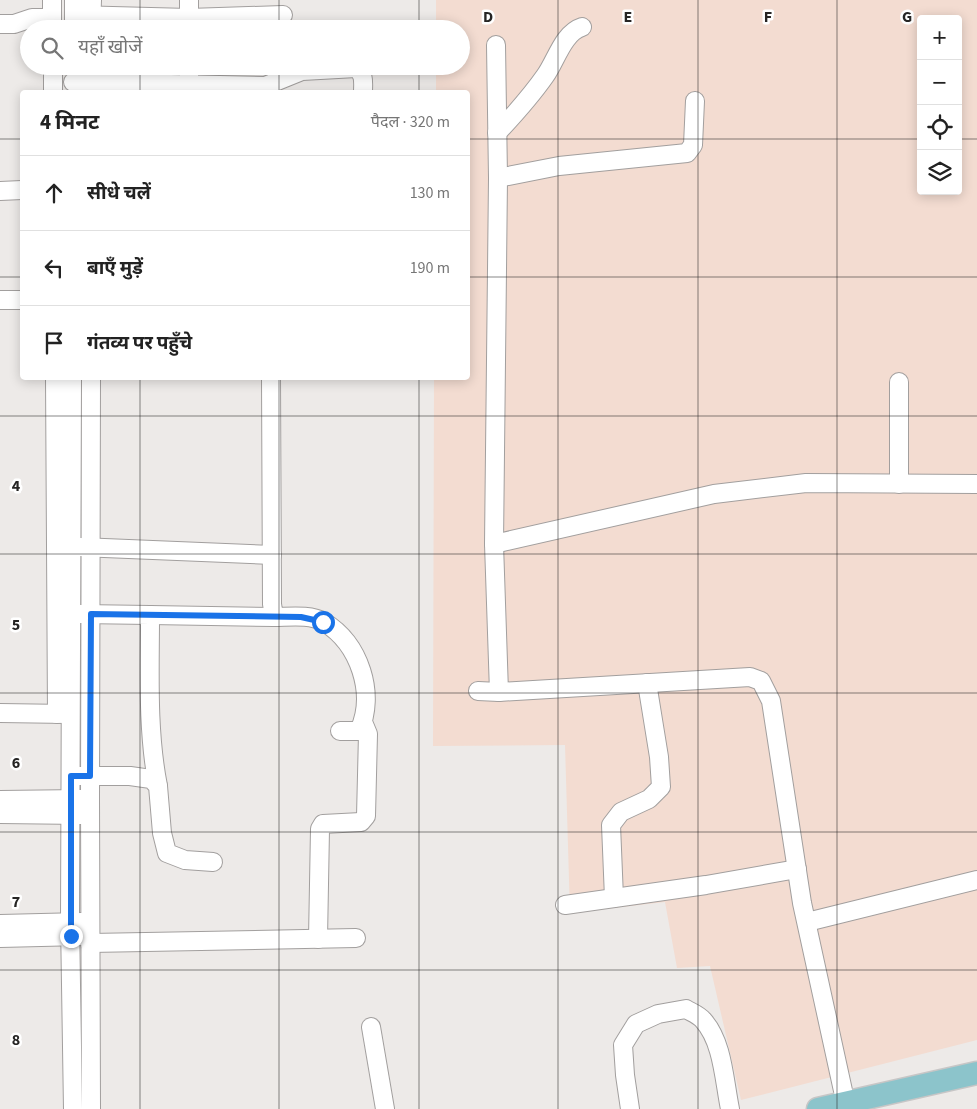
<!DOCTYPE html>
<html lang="hi">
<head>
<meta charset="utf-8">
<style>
	:root { --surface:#fff; --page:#f2f2f2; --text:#222; --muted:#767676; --line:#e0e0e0 }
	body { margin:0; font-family:"Source Sans 3","Noto Sans Devanagari",sans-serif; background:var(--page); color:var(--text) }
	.controls { position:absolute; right:15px; top:15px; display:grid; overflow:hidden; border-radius:5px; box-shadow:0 2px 12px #0003 }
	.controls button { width:45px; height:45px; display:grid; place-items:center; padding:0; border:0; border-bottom:1px solid var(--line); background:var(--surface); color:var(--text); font:25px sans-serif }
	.stop { position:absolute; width:15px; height:15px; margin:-11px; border:4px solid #1a73e8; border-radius:50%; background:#fff }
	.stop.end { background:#1a73e8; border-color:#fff; box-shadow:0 1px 5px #0008 }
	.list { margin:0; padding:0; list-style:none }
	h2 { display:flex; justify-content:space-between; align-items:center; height:65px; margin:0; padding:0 20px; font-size:21px }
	h2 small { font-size:16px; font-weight:400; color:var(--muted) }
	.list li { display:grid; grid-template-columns:32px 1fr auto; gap:15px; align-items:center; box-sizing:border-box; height:75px; padding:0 20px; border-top:1px solid var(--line) }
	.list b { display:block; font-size:19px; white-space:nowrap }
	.list em { font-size:16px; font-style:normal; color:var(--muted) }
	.icon { flex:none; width:28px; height:28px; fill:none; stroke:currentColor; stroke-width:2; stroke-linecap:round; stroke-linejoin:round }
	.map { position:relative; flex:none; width:977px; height:1109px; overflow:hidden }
	.search { position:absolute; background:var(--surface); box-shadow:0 2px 12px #0003; left:20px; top:20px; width:450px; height:55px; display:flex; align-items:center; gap:12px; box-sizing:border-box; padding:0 18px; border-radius:28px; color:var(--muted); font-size:19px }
	.panel { position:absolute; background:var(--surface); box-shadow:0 2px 12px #0003; left:20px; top:90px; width:450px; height:290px; border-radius:5px }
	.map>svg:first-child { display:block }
	.education { fill:#f3dcd1; fill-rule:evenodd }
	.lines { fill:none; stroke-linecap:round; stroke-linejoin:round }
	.minor-casing { stroke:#a29f9e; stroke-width:20 }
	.major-casing { stroke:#c7c6c6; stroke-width:25 }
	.minor { stroke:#fff; stroke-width:18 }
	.major { stroke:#8cc4cb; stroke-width:22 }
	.route { stroke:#1a73e8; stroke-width:6 }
	.grid { fill:none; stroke:#262524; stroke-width:1; stroke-opacity:0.55 }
	.grid-label { font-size:16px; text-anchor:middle; font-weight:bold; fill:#262524; stroke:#fff; stroke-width:5; stroke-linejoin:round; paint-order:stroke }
</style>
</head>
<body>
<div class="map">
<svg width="977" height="1109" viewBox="0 0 977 1109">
	<rect width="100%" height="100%" fill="#edeae8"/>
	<path class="education" d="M436,0H977V1040L741,1100L710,966L677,968L665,902L570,913L565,745L433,746L434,378H468V92H436V66H461V29H436ZM921,19H958V191H921Z"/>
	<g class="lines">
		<g class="minor-casing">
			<g id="minor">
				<polyline points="52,0 52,29"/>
				<polyline points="74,15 189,18 283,15"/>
				<polyline points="0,24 14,24 32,18 52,18"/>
				<polyline points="189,28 189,0"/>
				<polyline points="74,29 74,0"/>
				<polyline points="91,29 92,0"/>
				<polyline points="496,45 498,178 494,544 499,692"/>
				<polyline points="53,66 53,92"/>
				<polyline points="189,66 189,85"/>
				<path d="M73,82L265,86L302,71L356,68C365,74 363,83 363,92"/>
				<path d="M497,133C514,115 531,96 545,76C556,61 563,33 582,27"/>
				<polyline points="498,178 559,166 687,153 693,145 695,101"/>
				<polyline points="0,191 22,190"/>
				<polyline points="0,300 22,300"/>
				<polyline points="55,378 57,714"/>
				<polyline points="72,378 70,922 73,1109"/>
				<polyline points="91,378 90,799 91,1109"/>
				<path d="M271,378L272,604L274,617C289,617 310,614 324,622C360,644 376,694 359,731H340"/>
				<polyline points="899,382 899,484"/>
				<polyline points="494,544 714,494 806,483 977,484"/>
				<polyline points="80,547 272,555"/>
				<path d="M80,614L150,615C150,672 147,730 158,786"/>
				<polyline points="150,615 274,617"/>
				<polyline points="478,691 499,692 750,677 761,681 771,701 802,903 847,1109"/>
				<polyline points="0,713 68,714"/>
				<polyline points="79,776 130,776 151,779 158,786 162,833 167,853 185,860 213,862"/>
				<polyline points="0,800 82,799"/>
				<polyline points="0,814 82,815"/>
				<polyline points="614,898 611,825 621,812 649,799 661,787 659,757 647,683"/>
				<polyline points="565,905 706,885 797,869"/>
				<polyline points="807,922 977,880"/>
				<polyline points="0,924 82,922"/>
				<polyline points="0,938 82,936"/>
				<polyline points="318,939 320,829 323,824 361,822 366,816 368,734 363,722"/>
				<polyline points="90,943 356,938"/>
				<polyline points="371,1027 385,1109"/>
				<path d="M630,1109L625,1075L623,1045L636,1024L658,1014L686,1009C691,1012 699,1015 703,1020C723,1042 724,1080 730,1109"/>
			</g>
		</g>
		<g class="major-casing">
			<polyline id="major" points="818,1109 977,1073"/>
		</g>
		<use href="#minor" class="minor"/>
		<use href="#major" class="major"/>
	</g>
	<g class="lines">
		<polyline class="route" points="71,936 71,776 90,776 91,614 301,617 323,622"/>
	</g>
	<path class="grid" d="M140,0V29M279,0V29M419,0V29M558,0V1109M698,0V1109M837,0V1109M140,66V92M279,66V92M419,66V92M0,139H22M468,139H921M958,139H977M0,277H22M468,277H977M140,378V1109M279,378V1109M419,378V1109M0,416H977M0,554H977M0,693H977M0,832H977M0,970H977"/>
	<g class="grid-label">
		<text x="488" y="22">D</text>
		<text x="628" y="22">E</text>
		<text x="768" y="22">F</text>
		<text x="907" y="22">G</text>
		<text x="16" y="491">4</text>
		<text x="16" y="630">5</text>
		<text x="16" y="768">6</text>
		<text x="16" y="907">7</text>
		<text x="16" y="1045">8</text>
	</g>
</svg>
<div class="controls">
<button>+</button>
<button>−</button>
<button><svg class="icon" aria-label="locate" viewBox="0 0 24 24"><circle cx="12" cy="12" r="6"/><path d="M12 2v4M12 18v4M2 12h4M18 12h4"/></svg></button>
<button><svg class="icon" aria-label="layers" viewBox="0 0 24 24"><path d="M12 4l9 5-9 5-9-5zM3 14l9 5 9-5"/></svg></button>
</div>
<div class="stop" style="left:323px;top:622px"></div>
<div class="stop end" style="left:71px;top:936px"></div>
<div class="search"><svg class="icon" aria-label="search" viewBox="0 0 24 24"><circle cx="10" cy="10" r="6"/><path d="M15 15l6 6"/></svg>यहाँ खोजें</div>
<section class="panel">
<h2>4 मिनट<small>पैदल · 320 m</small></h2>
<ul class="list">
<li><svg class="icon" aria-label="ahead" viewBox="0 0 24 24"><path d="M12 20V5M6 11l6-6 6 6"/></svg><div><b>सीधे चलें</b></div><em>130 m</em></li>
<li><svg class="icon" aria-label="left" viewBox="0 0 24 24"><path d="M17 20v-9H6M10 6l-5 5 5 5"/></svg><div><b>बाएँ मुड़ें</b></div><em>190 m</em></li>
<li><svg class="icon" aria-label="arrive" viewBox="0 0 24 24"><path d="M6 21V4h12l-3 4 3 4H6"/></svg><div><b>गंतव्य पर पहुँचे</b></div></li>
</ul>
</section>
</div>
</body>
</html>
